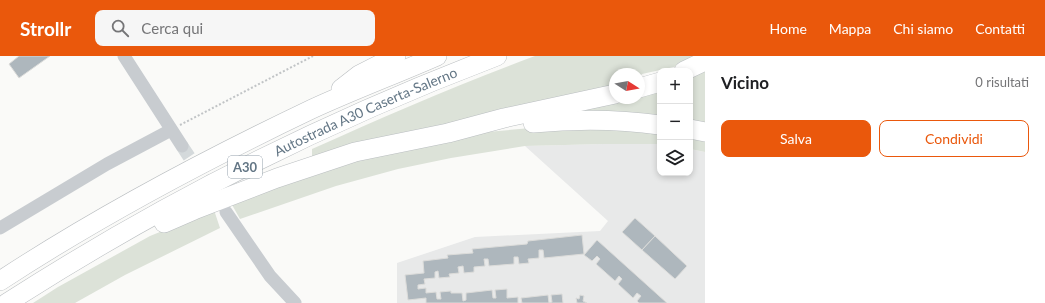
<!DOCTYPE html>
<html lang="it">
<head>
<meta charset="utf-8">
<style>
	:root { --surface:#fff; --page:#f6f6f6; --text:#202124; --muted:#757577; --line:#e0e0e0; --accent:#ea580c }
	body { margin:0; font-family:Lato,sans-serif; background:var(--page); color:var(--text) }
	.controls { position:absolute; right:12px; top:12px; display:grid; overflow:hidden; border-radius:8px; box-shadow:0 2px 6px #0003 }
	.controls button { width:36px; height:36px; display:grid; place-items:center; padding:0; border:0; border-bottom:1px solid var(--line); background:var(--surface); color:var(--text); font:20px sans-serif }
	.compass { position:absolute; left:609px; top:12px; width:36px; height:36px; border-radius:50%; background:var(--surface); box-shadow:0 2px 6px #0003; rotate:101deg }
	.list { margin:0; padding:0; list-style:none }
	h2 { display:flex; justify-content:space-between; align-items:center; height:52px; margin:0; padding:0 16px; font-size:17px }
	h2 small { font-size:13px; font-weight:400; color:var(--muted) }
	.actions { display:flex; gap:8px; padding:12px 16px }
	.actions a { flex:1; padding:9px 0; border:1px solid var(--accent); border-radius:8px; text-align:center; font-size:14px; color:var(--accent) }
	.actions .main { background:var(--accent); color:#fff }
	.icon { flex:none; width:22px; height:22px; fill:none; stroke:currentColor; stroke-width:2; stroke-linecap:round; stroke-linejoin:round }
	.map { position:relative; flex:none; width:705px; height:247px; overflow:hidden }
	header { display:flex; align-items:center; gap:24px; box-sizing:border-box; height:56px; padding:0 20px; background:var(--accent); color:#fff }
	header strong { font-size:19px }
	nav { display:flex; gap:22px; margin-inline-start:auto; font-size:14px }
	.search { width:280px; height:36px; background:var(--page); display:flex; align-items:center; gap:10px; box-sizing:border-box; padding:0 14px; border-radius:8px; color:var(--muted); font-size:15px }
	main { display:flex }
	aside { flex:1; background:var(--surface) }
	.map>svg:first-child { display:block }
	.built { fill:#e8e9e9 }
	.green { fill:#dce2d8 }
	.building { fill:#aeb7bd; stroke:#dcdcda }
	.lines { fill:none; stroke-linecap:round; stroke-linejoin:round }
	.minor-tunnel { stroke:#d4d9db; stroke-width:13; stroke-dasharray:13 6; stroke-linecap:butt }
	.highway-casing { stroke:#babec1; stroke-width:20 }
	.path { stroke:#c1c4c6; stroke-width:2; stroke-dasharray:2 2; stroke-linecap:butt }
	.minor { stroke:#c8ccd0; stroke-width:13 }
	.highway { stroke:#fff; stroke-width:19 }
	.labels { text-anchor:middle; stroke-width:4; stroke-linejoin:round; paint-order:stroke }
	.shield { fill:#fff; stroke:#929faa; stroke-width:1 }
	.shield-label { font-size:13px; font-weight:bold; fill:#637685 }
	.street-label { font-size:14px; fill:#637685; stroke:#fff }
</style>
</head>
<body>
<header>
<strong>Strollr</strong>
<div class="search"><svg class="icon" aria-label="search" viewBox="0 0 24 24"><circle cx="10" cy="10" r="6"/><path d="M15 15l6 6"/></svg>Cerca qui</div>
<nav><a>Home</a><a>Mappa</a><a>Chi siamo</a><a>Contatti</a></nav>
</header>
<main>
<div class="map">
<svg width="705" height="247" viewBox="0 0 705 247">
	<rect width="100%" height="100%" fill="#fafaf8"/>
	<polygon class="built" points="604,88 660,88 660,117 690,117 690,93 705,96 705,247 397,247 397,207 475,181 600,175 608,165 525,90"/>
	<g class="green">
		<path d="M535,0H705L692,7L642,18L640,21L641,23L639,28V18H615V34L316,103L312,100V93C385,60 459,28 535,0Z"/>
		<polygon points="705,10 705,70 690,68 690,19"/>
		<polygon points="660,31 658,49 660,55 660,63 585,56 584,52 621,42 639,42 639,38"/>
		<polygon points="565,69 660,73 660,88 604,88 525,90 451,102 398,113 336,130 240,163 231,147 318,114 475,77"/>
		<polygon points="690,77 705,80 705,96 690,93"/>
		<polygon points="214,154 220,172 125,219 75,247 33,247 58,231 150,180"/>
	</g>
	<g class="building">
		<polygon points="19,0 50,0 19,22 9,8"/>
		<polygon points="635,162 655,180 642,194 622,176"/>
		<polygon points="582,179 584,198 544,202 543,194 539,194 539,202 528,203 529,207 519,208 518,201 514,201 514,208 489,210 488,203 484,203 485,210 474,211 474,216 464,217 463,210 458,211 459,217 449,218 450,221 439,222 438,215 435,216 435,222 424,223 425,228 418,229 418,233 426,232 426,237 436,236 437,243 441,243 440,236 451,235 451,237 462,237 463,245 466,244 466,237 492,234 493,242 496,242 495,234 507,233 507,242 518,241 518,247 426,247 426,242 408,244 405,219 424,217 423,205 448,202 447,199 473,197 472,193 527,188 528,185"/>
		<polygon points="655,180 687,210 675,223 642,194"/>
		<polygon points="597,184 667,247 639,247 637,245 641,240 637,237 633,242 618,228 622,223 619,220 615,225 596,208 600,203 597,200 592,205 584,199"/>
		<polygon points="562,238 563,247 522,247 521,242 548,239 549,247 552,246 551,239"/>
		<polygon points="580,239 584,240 583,245 587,247 577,247 576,242 579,243"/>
	</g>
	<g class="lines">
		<polyline class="minor-tunnel" points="182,90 213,137"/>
		<g class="highway-casing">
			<g id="highway">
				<polyline points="684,15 705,5"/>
				<polyline points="639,32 660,26"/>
				<polyline points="341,33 359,19 396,0"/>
				<path d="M533,67C575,63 618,63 660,69"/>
				<polyline points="690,73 705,76"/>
				<polyline points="164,167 194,154 277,122 355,96 448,77 504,62 615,38"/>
				<path d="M0,225C99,160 205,104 312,53C353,34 396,18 437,0"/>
				<path id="s1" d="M7,247C161,148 326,65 497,0"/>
			</g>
		</g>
		<polyline class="path" points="180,69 313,0"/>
		<g class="minor">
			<polyline points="124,0 182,90"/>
			<polyline points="226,156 270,220 295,247"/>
			<polyline points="0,172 107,108 171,74"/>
		</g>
		<use href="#highway" class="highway"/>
	</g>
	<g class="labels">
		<rect class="shield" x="228" y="100" width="34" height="22" rx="3"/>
		<g class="shield-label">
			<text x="245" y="116">A30</text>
		</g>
		<g class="street-label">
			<text dy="5" stroke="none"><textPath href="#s1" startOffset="407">Autostrada A30 Caserta-Salerno</textPath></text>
		</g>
	</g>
</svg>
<div class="controls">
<button>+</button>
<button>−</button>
<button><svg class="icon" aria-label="layers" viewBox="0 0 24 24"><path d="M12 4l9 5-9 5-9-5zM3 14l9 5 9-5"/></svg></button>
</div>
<svg class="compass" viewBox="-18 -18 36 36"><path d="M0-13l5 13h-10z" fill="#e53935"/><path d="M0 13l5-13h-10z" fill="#757577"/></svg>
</div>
<aside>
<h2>Vicino<small>0 risultati</small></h2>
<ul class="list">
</ul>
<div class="actions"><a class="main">Salva</a><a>Condividi</a></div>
</aside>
</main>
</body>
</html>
